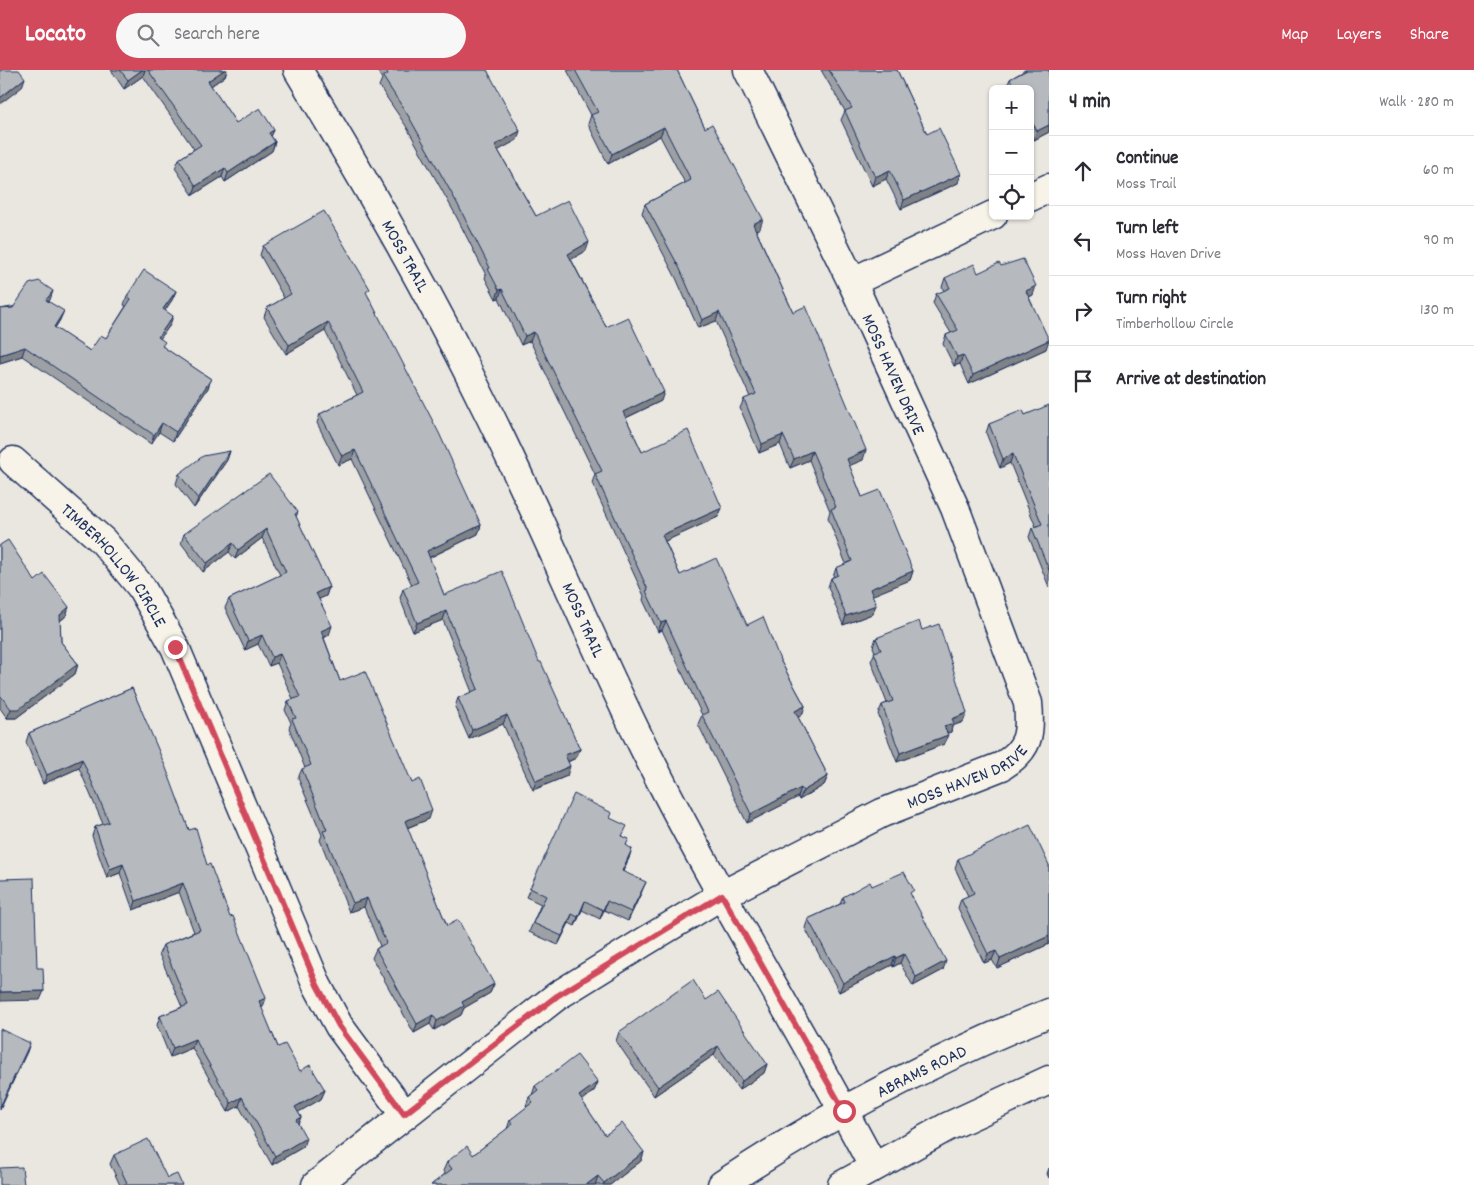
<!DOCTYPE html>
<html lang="en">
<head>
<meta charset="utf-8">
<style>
	:root { --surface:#fff; --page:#f7f7f7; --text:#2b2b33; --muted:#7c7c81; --line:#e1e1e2; --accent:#d1495b }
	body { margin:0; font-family:Dekko,sans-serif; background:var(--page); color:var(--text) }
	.controls { position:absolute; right:15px; top:15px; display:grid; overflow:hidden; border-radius:8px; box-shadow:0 1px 4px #0004 }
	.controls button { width:45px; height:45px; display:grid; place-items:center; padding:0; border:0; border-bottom:1px solid var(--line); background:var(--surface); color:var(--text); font:25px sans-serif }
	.stop { position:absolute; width:15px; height:15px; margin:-11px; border:4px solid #d1495b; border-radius:50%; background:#fff }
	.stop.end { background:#d1495b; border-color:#fff; box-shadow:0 1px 5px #0008 }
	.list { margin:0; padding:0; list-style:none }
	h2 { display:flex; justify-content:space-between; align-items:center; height:65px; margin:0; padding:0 20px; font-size:21px }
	h2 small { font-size:16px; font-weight:400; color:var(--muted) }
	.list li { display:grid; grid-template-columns:32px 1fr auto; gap:15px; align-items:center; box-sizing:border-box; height:70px; padding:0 20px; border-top:1px solid var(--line) }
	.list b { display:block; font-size:19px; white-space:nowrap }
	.list p { margin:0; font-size:16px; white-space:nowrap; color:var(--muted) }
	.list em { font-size:16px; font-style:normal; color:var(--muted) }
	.icon { flex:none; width:28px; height:28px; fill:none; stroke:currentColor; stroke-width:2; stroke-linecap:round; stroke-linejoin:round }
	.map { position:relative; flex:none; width:1049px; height:1115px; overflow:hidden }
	header { display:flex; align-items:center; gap:30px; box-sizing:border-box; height:70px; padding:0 25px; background:var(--accent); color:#fff }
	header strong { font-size:24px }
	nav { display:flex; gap:28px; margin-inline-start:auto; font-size:18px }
	.search { width:350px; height:45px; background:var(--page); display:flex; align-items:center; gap:12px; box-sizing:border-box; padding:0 18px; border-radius:28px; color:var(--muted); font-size:19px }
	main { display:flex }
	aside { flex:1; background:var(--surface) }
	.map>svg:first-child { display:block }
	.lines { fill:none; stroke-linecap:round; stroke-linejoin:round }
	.minor-casing { stroke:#1b2f5e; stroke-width:31 }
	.major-casing { stroke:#1b2f5e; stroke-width:31 }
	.minor { stroke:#f7f3e8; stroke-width:28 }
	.major { stroke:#f7f3e8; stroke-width:28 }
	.wall { fill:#9da0a4; stroke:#1b2f5e }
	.shaded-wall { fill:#7f8286; stroke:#1b2f5e }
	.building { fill:#b6babf; stroke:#1b2f5e }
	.route { stroke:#d1495b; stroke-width:6 }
	.labels { text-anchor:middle; stroke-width:4; stroke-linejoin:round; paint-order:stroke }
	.street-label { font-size:18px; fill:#1b2f5e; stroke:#f7f3e8 }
</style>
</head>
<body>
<header>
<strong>Locato</strong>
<div class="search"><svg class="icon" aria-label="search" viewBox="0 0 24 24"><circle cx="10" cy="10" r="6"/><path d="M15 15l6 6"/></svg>Search here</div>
<nav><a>Map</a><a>Layers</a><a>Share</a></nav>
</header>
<main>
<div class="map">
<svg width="1049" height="1115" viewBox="0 0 1049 1115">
	<rect width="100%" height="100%" fill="#eae7e0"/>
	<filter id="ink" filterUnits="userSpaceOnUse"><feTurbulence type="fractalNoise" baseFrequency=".02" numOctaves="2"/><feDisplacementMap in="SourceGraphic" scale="10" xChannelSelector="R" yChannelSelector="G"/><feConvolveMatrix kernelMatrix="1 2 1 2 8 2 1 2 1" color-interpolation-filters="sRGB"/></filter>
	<g filter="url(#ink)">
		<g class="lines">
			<g class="minor-casing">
				<g id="minor">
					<path id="s1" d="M298,0C363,108 427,218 483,332C541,447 588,566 646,682C716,823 800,957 873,1096"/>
					<polyline points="1030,127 1049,118"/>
					<polyline points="852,212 993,145"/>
					<path id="s2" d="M13,391L103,471L141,517L175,577L317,915L339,956L404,1044"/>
					<path id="s3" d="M316,1115L557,926L644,872L722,825L882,743L1002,696C1029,679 1031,664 1028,633L955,438L852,212L748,0"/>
				</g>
			</g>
			<g class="major-casing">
				<g id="major">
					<path id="s4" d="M722,1115C825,1046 935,989 1049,943"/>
					<polyline points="842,1115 947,1057 1049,1010"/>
				</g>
			</g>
			<use href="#minor" class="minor"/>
			<use href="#major" class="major"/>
		</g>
		<g class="wall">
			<polygon points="111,0 227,0 225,6 211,16 236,53 274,60 271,66 275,72 272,81 225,112 222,107 193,125 175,98 179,89 194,79 143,6 124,19"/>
			<polygon points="377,0 487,0 517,70 498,80 536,146 586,181 571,189 606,257 661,331 626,348 642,382 722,438 718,447 665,471 680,505 747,555 780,590 805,636 802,645 798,647 828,706 824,715 799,730 798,727 747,753 698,654 702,645 662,560 658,562 643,530 644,526 592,413 595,404 530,271 521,275 499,228 496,229 485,208 486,205 454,142 406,56 379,16 382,9"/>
			<polygon points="567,0 677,0 705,58 760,158 756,160 793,242 863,390 849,395 862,427 913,501 910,510 872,525 876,535 872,544 843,555 828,517 831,508 833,507 836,498 846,494 828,448 830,441 809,390 790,398 780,374 759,383 740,338 744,329 750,327 716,251 698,258 676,208 642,143 645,134 685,113 660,66 608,94 588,54 591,45"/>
			<polygon points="821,0 897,0 927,64 958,113 901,139 886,109 872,116 841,50 845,41"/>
			<polygon points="1024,0 1049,0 1049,62 1034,70 1030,63 1030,19 1007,19 1006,18 1010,9 1024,1"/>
			<polygon points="263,176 368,226 481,455 478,464 429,488 444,525 539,592 580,679 576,688 568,692 567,706 533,720 503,654 469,669 455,637 458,628 472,622 443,550 413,562 400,528 403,519 412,515 352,389 338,395 317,353 320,344 357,325 325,261 286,284 264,247 267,238 284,228 260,185"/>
			<polygon points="1001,196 1033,225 1029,227 1046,279 969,314 960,294 954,296 943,274 946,265 951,263 933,233 936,224 944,221 942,217 945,208 978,203"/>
			<polygon points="176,221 172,230 165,240 170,255 160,268 163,277 211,309 208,318 173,371 159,362 151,374 22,286 0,293 0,239 50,230 49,231 60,250 55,258 90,281 106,268 126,236 124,235 127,226"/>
			<polygon points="1049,336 1049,517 1029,467 1032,458 1036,457 1010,393 1000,398 986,363 989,354 1025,345"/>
			<polygon points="230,381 227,390 194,438 176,414 179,404"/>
			<polygon points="298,442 296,447 329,517 326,526 319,529 329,565 324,568 340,611 412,713 429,749 407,758 447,856 494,914 490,923 464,938 461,945 434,960 430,954 414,963 372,888 376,879 380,876 364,837 349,842 320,770 322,765 298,708 302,699 305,698 289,658 291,653 285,640 288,631 293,629 277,593 269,596 258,574 245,580 225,538 229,529 280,505 262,468 235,489 229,482 203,502 181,473 184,464"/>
			<polygon points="0,475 35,511 66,546 60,551 61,572 78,594 75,604 16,648 7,648 0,638"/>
			<polygon points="922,560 963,652 952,656 951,662 947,663 944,674 897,692 878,644 882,635 887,633 871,591 875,582 873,577 876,568"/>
			<polygon points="132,618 189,760 207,795 263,937 261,938 278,977 300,1001 325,1020 321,1029 298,1042 301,1047 298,1054 303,1077 272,1095 239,1036 228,1042 192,978 170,987 157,955 160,946 182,937 159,884 163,875 194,862 179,822 133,840 120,803 107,808 92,766 95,757 103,754 79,698 43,714 26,672 29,663"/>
			<polygon points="610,748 623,766 627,776 629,788 623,801 642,821 628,851 604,840 600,849 582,840 575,856 569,853 558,875 529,862 541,834 526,827 530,818"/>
			<polygon points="958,789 1049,795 1049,874 997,898 992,890 984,893 958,838 961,829 968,826 955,798"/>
			<polygon points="872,816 912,826 943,900 913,916 900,893 893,897 892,895 839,922 805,858 808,849 840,834 843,827"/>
			<polygon points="706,930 767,994 764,1003 739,1020 714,985 654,1026 616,971 619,962"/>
			<polygon points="598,1012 594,1021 582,1031 605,1065 644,1082 641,1091 610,1115 431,1115 445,1104 443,1101 447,1092 473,1085 507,1059 510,1050 527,1037 526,1036 529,1027 532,1025 535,1016"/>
			<polygon points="114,1085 167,1108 182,1115 120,1115 110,1094"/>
			<polygon points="1049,1098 1049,1108 1047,1104"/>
		</g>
		<g class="shaded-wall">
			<polygon points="142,0 145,0 143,6 124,19 128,10"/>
			<polygon points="224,0 227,0 225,6 205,20 208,11"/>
			<polygon points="25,8 22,17 0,34 0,28"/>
			<polygon points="1049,55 1049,62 1034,70 1037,61"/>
			<polygon points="664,57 660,66 608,94 612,84"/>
			<polygon points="274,60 270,69 269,63"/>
			<polygon points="520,61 517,70 492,84 495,75"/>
			<polygon points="275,72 272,81 225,112 228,103"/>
			<polygon points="225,98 222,107 193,125 196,116"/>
			<polygon points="890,100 886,109 872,116 875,107"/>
			<polygon points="961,104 958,113 901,139 904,130"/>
			<polygon points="763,149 760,158 750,163 753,154"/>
			<polygon points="589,172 586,181 565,193 568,184"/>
			<polygon points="1036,216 1033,225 1023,230 1026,221"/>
			<polygon points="502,219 499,228 496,229 499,220"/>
			<polygon points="53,221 50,230 43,239 46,230"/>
			<polygon points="176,221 172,230 160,248 163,239"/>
			<polygon points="64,241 60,250 50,266 54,257"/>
			<polygon points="719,242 716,251 698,258 702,250"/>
			<polygon points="173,246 170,255 155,276 158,267"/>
			<polygon points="328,252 325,261 286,284 289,275"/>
			<polygon points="534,262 530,271 521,275 525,266"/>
			<polygon points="1049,270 1046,279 969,314 973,305"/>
			<polygon points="25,277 22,286 0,293 0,285"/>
			<polygon points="963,285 960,294 954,296 957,287"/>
			<polygon points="211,309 208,318 173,371 176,362"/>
			<polygon points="664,322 661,331 619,351 623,342"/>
			<polygon points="162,353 159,362 151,374 154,365"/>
			<polygon points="783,365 780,374 759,383 762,374"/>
			<polygon points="355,380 352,389 338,395 342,386"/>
			<polygon points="866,380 863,390 844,398 847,389"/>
			<polygon points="230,381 227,390 194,438 198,429"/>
			<polygon points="812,381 809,390 790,398 794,389"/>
			<polygon points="1013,384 1010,393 1000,398 1003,389"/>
			<polygon points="722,438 718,447 659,474 662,465"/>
			<polygon points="481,455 478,464 424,490 427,481"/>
			<polygon points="266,459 262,468 235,489 238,480"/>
			<polygon points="233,473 229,482 203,502 207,493"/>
			<polygon points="913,501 910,510 866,528 870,519"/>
			<polygon points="329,517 326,526 313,532 316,523"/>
			<polygon points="876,535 872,544 843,555 846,546"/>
			<polygon points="69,537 66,546 56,554 60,545"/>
			<polygon points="446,541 443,550 413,562 417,553"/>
			<polygon points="666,551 662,560 658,562 661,553"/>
			<polygon points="332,556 329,565 318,570 321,561"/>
			<polygon points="262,565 258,574 245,580 248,571"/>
			<polygon points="280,584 277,593 269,596 272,587"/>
			<polygon points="78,594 75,604 16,648 7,648 11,639"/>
			<polygon points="805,636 802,645 792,650 795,641"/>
			<polygon points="967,643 963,652 952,656 951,662 941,665 944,656 952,649"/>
			<polygon points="507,645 503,654 469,669 472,660"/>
			<polygon points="948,665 944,674 897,692 900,683"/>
			<polygon points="580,679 576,688 562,694 565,685"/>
			<polygon points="82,689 79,698 43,714 47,705"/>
			<polygon points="570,696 567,706 533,720 536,711"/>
			<polygon points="828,706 824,715 799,730 803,721"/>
			<polygon points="801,718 798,727 747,753 751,744"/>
			<polygon points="432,740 429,749 401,760 405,751"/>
			<polygon points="632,779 629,788 619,810 622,801"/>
			<polygon points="123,794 120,803 107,808 110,799"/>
			<polygon points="646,812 642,821 628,851 631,842"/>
			<polygon points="183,813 179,822 133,840 136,831"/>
			<polygon points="367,828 364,837 349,842 353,833"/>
			<polygon points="585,831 582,840 575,856 578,847"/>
			<polygon points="607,831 604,840 600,849 603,840"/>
			<polygon points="572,844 569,853 558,875 562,866"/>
			<polygon points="1049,866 1049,874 997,898 1000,889"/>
			<polygon points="996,881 992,890 984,893 988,884"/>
			<polygon points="904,884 900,893 893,897 896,888"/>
			<polygon points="895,886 892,895 839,922 843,913"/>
			<polygon points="946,891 943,900 913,916 916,907"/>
			<polygon points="494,914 490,923 464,938 461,945 434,960 437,951 462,932"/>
			<polygon points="44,921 40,930 0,931 0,922"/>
			<polygon points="266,928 263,937 255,940 259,931"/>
			<polygon points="433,945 430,954 414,963 417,954"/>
			<polygon points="195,969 192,978 170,987 173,978"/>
			<polygon points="30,973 27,982 0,1039 0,1037"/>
			<polygon points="718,976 714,985 654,1026 658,1017"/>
			<polygon points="767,994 764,1003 739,1020 742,1011"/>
			<polygon points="598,1012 594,1021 575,1035 579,1026"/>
			<polygon points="325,1020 321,1029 292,1046 295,1037"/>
			<polygon points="242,1027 239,1036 228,1042 231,1033"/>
			<polygon points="301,1047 297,1056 296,1050"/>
			<polygon points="306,1068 303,1077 272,1095 275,1086"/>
			<polygon points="644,1082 641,1091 610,1115 603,1115 604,1113"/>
			<polygon points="598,1106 595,1115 586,1115"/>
		</g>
		<g class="building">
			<polygon points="0,0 19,0 25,8 0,28"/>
			<polygon points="120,0 142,0 128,10"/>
			<polygon points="148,0 224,0 208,11 236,53 260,38 274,60 269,63 275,72 228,103 225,98 196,116 179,89 201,75"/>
			<polygon points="386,0 487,0 520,61 495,75 536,146 568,130 589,172 568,184 606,257 628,247 664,322 623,342 642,382 688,360 722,438 662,465 680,505 716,488 747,555 763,547 780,590 805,636 795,641 828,706 803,721 801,718 751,744 702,645 708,642 666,551 661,553 646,521 648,520 595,404 602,401 534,262 525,266 502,219 499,220 488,199 490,198 457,133 409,47 383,7 388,4"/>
			<polygon points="575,0 677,0 705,58 712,54 763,149 753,154 793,242 806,236 866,380 847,389 862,427 880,420 913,501 870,519 876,535 846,546 831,508 838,505 836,498 852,491 831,439 836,437 812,381 794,389 783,365 762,374 744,329 756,324 719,242 702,250 680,199 645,134 691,110 664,57 612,84 591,45 598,42"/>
			<polygon points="829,0 897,0 927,64 939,58 961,104 904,130 890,100 875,107 845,41 852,38"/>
			<polygon points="1027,0 1049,0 1049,55 1037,61 1030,48 1030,19 1015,19 1010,9"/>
			<polygon points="324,141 370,219 366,222 439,363 481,455 427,481 444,525 502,501 539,592 541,592 580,679 565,685 570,696 536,711 507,645 472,660 458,628 478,619 446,541 417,553 403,519 418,512 355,380 342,386 320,344 363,322 328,252 289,275 267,238 291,224 263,176"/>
			<polygon points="1023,189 1036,216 1026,221 1049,270 973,305 963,285 957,287 946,265 958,260 936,224 950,218 945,208 974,194 978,203 999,193 1001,196"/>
			<polygon points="144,200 176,221 163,239 173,246 158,267 165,272 162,276 211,309 176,362 162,353 154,365 25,277 0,285 0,239 13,238 29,214 39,211 53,221 46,230 64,241 54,257 90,281 101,265 106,268 131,229 127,226"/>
			<polygon points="1049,335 1049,500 1032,458 1042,454 1013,384 1003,389 989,354 1023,340 1025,345"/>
			<polygon points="230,381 198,429 179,404 203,386"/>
			<polygon points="269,404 298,442 295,444 329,517 316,523 332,556 321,561 340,611 365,601 412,713 420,709 432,740 405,751 447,856 458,850 494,914 462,932 464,936 437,951 433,945 417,954 376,879 386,873 367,828 353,833 323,761 327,760 302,699 311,695 292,649 296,648 288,631 300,627 280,584 272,587 262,565 248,571 229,529 286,502 266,459 238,480 233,473 207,493 184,464"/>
			<polygon points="8,470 35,511 44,504 69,537 60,545 61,572 78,594 19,639 11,639 0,625 0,475"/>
			<polygon points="919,551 922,560 939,554 967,643 952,649 954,653 944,656 948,665 900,683 882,635 893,631 874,582 881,580 876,568"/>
			<polygon points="132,618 166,698 189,760 196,758 207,795 210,794 230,847 233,846 266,928 259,931 278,977 285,974 300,1001 310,995 325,1020 295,1037 301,1047 296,1050 306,1068 275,1086 242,1027 231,1033 195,969 173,978 160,946 188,935 163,875 200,860 183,813 136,831 123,794 110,799 95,757 109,752 82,689 47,705 29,663"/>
			<polygon points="574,724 612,743 610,748 627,756 622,766 629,769 626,775 632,779 622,801 646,812 631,842 607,831 603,840 585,831 578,847 572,844 562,866 533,853 546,826 530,818"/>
			<polygon points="1030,755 1049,795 1049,866 1000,889 996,881 988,884 961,829 974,823 958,789"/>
			<polygon points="904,802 914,820 910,823 946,891 916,907 904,884 896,888 895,886 843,913 808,849 845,832 843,827 870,812 872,816"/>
			<polygon points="34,808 37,898 43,898 44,921 0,922 0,809"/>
			<polygon points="693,910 706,930 718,922 767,994 742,1011 718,976 658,1017 619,962"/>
			<polygon points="0,959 30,973 0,1037"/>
			<polygon points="577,985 598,1012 579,1026 605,1065 622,1053 644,1082 604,1113 598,1106 586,1115 431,1115 452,1099 447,1092 467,1076 473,1085 513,1054 510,1050 533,1032 529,1027 538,1020 535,1016"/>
			<polygon points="148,1069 167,1108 177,1104 182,1115 123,1115 127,1113 114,1085"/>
			<polygon points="22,1097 24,1115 0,1115 0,1098"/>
		</g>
	</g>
	<g class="lines" filter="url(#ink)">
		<polyline class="route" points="175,577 317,915 339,956 404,1044 557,926 722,825 844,1041"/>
	</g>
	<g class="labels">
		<g class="street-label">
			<text dy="6" stroke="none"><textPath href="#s1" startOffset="215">MOSS TRAIL</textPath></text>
			<text transform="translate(894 304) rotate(66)" y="6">MOSS HAVEN DRIVE</text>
			<text dy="6" stroke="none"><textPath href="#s2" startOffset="146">TIMBERHOLLOW CIRCLE</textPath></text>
			<text dy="6" stroke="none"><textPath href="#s1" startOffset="620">MOSS TRAIL</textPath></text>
			<text dy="6" stroke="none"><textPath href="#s3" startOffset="772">MOSS HAVEN DRIVE</textPath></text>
			<text dy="6" stroke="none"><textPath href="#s4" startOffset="230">ABRAMS ROAD</textPath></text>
		</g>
	</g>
</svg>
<div class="controls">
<button>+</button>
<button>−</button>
<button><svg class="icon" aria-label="locate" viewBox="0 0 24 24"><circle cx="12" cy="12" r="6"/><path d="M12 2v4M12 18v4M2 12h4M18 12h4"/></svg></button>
</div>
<div class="stop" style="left:844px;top:1041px"></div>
<div class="stop end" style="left:175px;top:577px"></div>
</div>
<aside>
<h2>4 min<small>Walk · 280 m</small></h2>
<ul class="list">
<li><svg class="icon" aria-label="ahead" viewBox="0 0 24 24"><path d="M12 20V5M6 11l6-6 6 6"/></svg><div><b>Continue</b><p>Moss Trail</p></div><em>60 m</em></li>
<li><svg class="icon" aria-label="left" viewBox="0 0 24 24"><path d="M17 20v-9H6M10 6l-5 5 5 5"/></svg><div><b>Turn left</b><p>Moss Haven Drive</p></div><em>90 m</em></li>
<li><svg class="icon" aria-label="right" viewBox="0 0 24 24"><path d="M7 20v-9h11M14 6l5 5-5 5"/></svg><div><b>Turn right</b><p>Timberhollow Circle</p></div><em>130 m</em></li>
<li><svg class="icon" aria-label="arrive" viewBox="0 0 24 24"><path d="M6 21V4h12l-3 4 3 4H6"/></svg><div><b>Arrive at destination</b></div></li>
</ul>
</aside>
</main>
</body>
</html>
